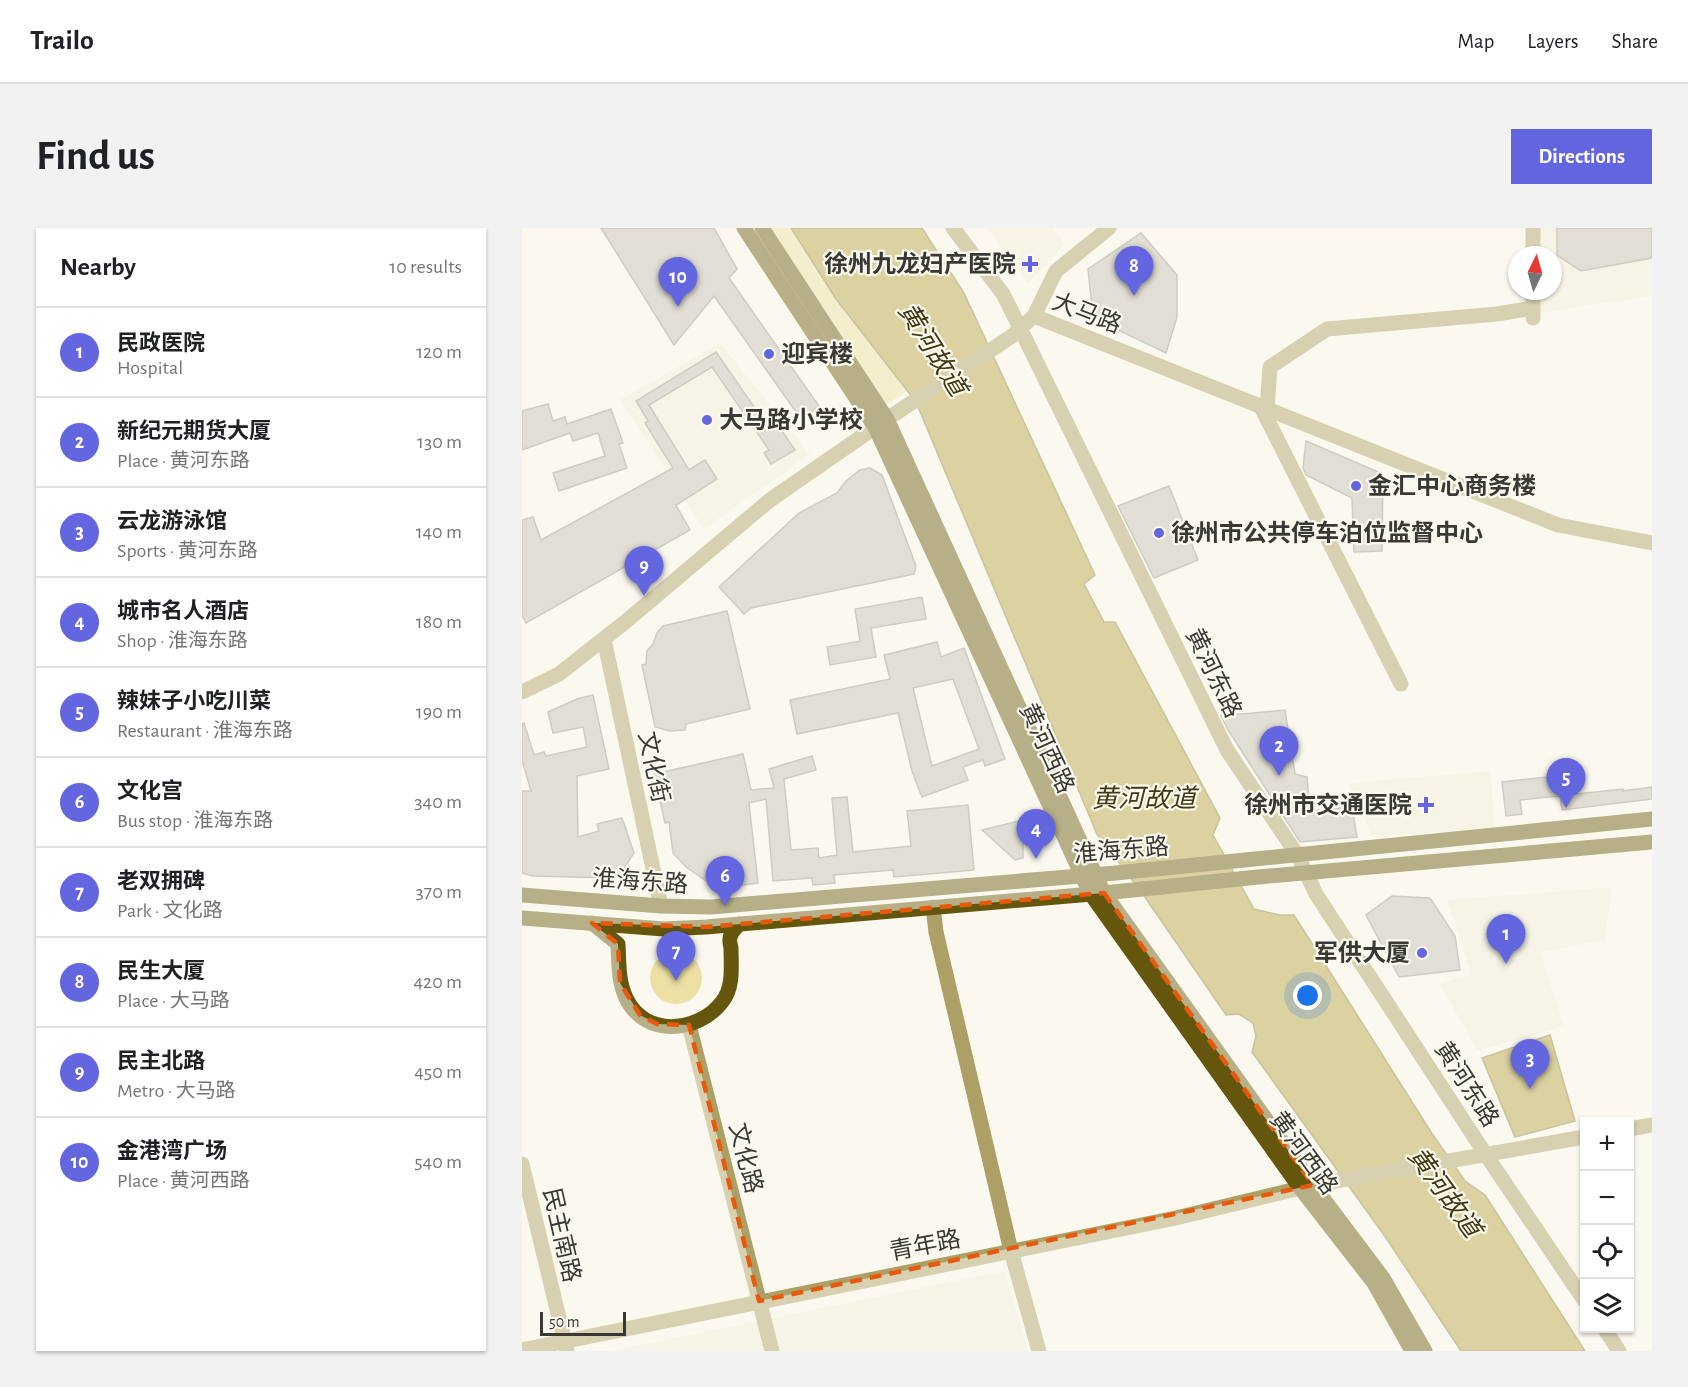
<!DOCTYPE html>
<html lang="en">
<head>
<meta charset="utf-8">
<style>
	:root { --surface:#fff; --page:#f2f2f2; --text:#202124; --muted:#757577; --line:#e0e0e0; --accent:#6366df }
	body { margin:0; font-family:"Alegreya Sans","Noto Sans SC",sans-serif; background:var(--page); color:var(--text) }
	.controls { position:absolute; right:18px; bottom:18px; display:grid; overflow:hidden; border-radius:0px; box-shadow:0 2px 4px #0004 }
	.controls button { width:54px; height:54px; display:grid; place-items:center; padding:0; border:0; border-bottom:2px solid var(--line); background:var(--surface); color:var(--text); font:30px sans-serif }
	.compass { position:absolute; left:986px; top:18px; width:54px; height:54px; border-radius:50%; background:var(--surface); box-shadow:0 2px 4px #0004; rotate:5deg }
	.scale { position:absolute; left:18px; bottom:15px; width:86px; box-sizing:border-box; padding-left:6px; border:3px solid #393834; border-top:0; font-size:16px; line-height:21px; white-space:nowrap; color:#393834; -webkit-text-stroke:4px #fbf9ef; paint-order:stroke }
	.you { position:absolute; left:786px; top:768px; width:21px; height:21px; margin:-15px; border:4px solid #fff; border-radius:50%; background:#1a73e8; box-shadow:0 0 0 9px #1a73e833 }
	.badge { display:grid; place-items:center; width:39px; height:39px; border-radius:50%; background:var(--accent); color:#fff; font-size:20px; font-weight:700 }
	.pin { position:absolute; translate:-50% -50px; filter:drop-shadow(0 2px 3px #0008) }
	.pin::after { content:''; position:absolute; top:32px; width:21px; height:18px; background:inherit; clip-path:polygon(0 0,100% 0,50% 100%) }
	.list { margin:0; padding:0; list-style:none }
	h2 { display:flex; justify-content:space-between; align-items:center; height:78px; margin:0; padding:0 24px; font-size:26px }
	h2 small { font-size:20px; font-weight:400; color:var(--muted) }
	.list li { display:grid; grid-template-columns:39px 1fr auto; gap:18px; align-items:center; box-sizing:border-box; height:90px; padding:0 24px; border-top:2px solid var(--line) }
	.list b { display:block; font-size:22px; white-space:nowrap }
	.list p { margin:0; font-size:20px; white-space:nowrap; color:var(--muted) }
	.list em { font-size:20px; font-style:normal; color:var(--muted) }
	.icon { flex:none; width:33px; height:33px; fill:none; stroke:currentColor; stroke-width:2; stroke-linecap:round; stroke-linejoin:round }
	.map { position:relative; flex:none; width:1130px; height:1123px; overflow:hidden; border-radius:0px }
	header { display:flex; align-items:center; gap:36px; box-sizing:border-box; height:84px; padding:0 30px; background:var(--surface); border-bottom:2px solid var(--line) }
	header strong { font-size:28px }
	nav { display:flex; gap:33px; margin-inline-start:auto; font-size:21px }
	.intro { display:flex; align-items:center; justify-content:space-between; box-sizing:border-box; height:144px; padding:0 36px }
	h1 { margin:0; font-size:42px }
	.button { padding:15px 27px; border-radius:0px; background:var(--accent); color:#fff; font-size:21px; font-weight:700 }
	main { display:flex; gap:36px; padding:0 36px }
	aside { flex:1; background:var(--surface); border-radius:0px; box-shadow:0 2px 4px #0004 }
	.map>svg:first-child { display:block }
	.built { fill:#f0eddc }
	.green { fill:#ece0a5 }
	.water { fill:#b3a044; stroke:#8e813f; stroke-width:1.5 }
	.building { fill:#c1bfb6; stroke:#97968d; stroke-width:1.5; fill-rule:evenodd }
	.lines { fill:none; stroke-linecap:round; stroke-linejoin:round }
	.minor { stroke:#aca066; stroke-width:15 }
	.major { stroke:#64560c; stroke-width:15 }
	.marked { fill:none; stroke:#e8590c; stroke-width:4.5; stroke-dasharray:12 8; stroke-linejoin:round }
	.poi-dot { fill:#6366df; stroke:#fbf9ef; stroke-width:2 }
	.labels { text-anchor:middle; stroke-width:4.5; stroke-linejoin:round; paint-order:stroke }
	.poi-label { font-size:24px; font-weight:bold; fill:#393834; stroke:#fbf9ef; text-anchor:start }
	.street-label { font-size:24px; fill:#393834; stroke:#fbf9ef }
	.water-label { font-size:26px; font-style:italic; fill:#413912; stroke:#fbf9ef }
</style>
</head>
<body>
<header>
<strong>Trailo</strong>
<nav><a>Map</a><a>Layers</a><a>Share</a></nav>
</header>
<div class="intro"><h1>Find us</h1><a class="button">Directions</a></div>
<main>
<aside>
<h2>Nearby<small>10 results</small></h2>
<ul class="list">
<li><span class="badge">1</span><div><b>民政医院</b><p>Hospital</p></div><em>120 m</em></li>
<li><span class="badge">2</span><div><b>新纪元期货大厦</b><p>Place · 黄河东路</p></div><em>130 m</em></li>
<li><span class="badge">3</span><div><b>云龙游泳馆</b><p>Sports · 黄河东路</p></div><em>140 m</em></li>
<li><span class="badge">4</span><div><b>城市名人酒店</b><p>Shop · 淮海东路</p></div><em>180 m</em></li>
<li><span class="badge">5</span><div><b>辣妹子小吃川菜</b><p>Restaurant · 淮海东路</p></div><em>190 m</em></li>
<li><span class="badge">6</span><div><b>文化宫</b><p>Bus stop · 淮海东路</p></div><em>340 m</em></li>
<li><span class="badge">7</span><div><b>老双拥碑</b><p>Park · 文化路</p></div><em>370 m</em></li>
<li><span class="badge">8</span><div><b>民生大厦</b><p>Place · 大马路</p></div><em>420 m</em></li>
<li><span class="badge">9</span><div><b>民主北路</b><p>Metro · 大马路</p></div><em>450 m</em></li>
<li><span class="badge">10</span><div><b>金港湾广场</b><p>Place · 黄河西路</p></div><em>540 m</em></li>
</ul>
</aside>
<div class="map">
<svg width="1130" height="1123" viewBox="0 0 1130 1123">
	<rect width="100%" height="100%" fill="#fbf9ef"/>
	<g class="built">
		<polygon points="465,0 531,0 543,16 506,56"/>
		<polygon points="1013,0 1130,0 1130,68 1016,85 1015,63 1031,63 1031,27 1014,27"/>
		<polygon points="198,115 288,226 182,301 98,172"/>
		<polygon points="969,543 972,600 850,609 827,555"/>
		<polygon points="1090,659 1083,712 1018,724 1042,798 955,823 918,755 949,747 925,672"/>
		<polygon points="482,1043 506,1123 89,1123"/>
	</g>
	<g class="green">
		<polygon points="246,0 269,0 314,71 385,163 363,178"/>
		<circle cx="154" cy="750" r="26"/>
	</g>
	<g class="water">
		<polygon points="269,0 400,0 442,65 573,347 562,356 582,394 593,394 698,590 691,607 732,681 758,687 772,687 909,904 943,953 963,967 1063,1123 939,1123 862,1007 730,824 734,808 731,795 717,786 704,787 618,662 575,606 394,174 314,71"/>
		<polygon points="1028,807 1053,893 993,909 960,830"/>
	</g>
	<g class="building">
		<polygon points="79,0 192,0 215,41 207,50 297,178 279,191 192,68 152,117"/>
		<polygon points="1035,0 1130,0 1130,30 1059,43 1035,27"/>
		<polygon points="619,5 655,47 655,89 644,125 571,90 566,41"/>
		<polygon points="194,124 246,199 254,194 273,222 249,236 242,225 247,222 190,139 127,177 167,242 183,232 195,251 154,277 168,302 4,395 0,387 0,292 11,289 19,312 151,240 123,195 126,193 114,173"/>
		<polygon points="26,176 31,193 43,189 45,196 89,181 101,215 97,216 105,240 37,263 31,245 83,228 76,205 51,213 48,205 0,222 0,183"/>
		<polygon points="784,213 861,246 860,323 832,324 830,270 784,247 781,240"/>
		<polygon points="348,240 360,247 394,338 392,346 229,380 222,386 197,359 277,285 315,265 324,253 338,242"/>
		<polygon points="647,258 676,332 632,350 596,278"/>
		<polygon points="400,369 404,391 349,400 354,429 308,437 305,419 338,413 333,381"/>
		<polygon points="205,383 228,481 164,496 163,502 148,503 133,499 120,437 124,436 125,423 131,416 135,405 141,398"/>
		<path d="M415,414L419,429L442,420L483,531L463,538L461,532L441,539L446,552L400,569L390,543L376,485L275,506L268,472L368,451L362,427ZM431,451L457,521L410,538L391,460Z"/>
		<polygon points="71,467 87,541 55,548 56,609 77,603 75,596 100,590 112,625 101,642 90,650 11,648 0,645 0,563 9,563 0,532 0,496 2,495 12,527 22,524 24,528 65,519 61,499 31,505 26,484 55,471"/>
		<polygon points="763,482 773,546 785,549 788,583 830,579 835,609 778,614 706,502 699,488"/>
		<polygon points="221,526 229,562 252,560 247,541 290,528 294,542 262,551 269,622 296,620 297,630 315,627 310,570 325,569 331,624 389,618 385,583 446,577 452,642 372,649 371,642 312,647 313,655 291,657 290,650 251,653 244,571 227,575 236,655 213,658 190,657 164,639 151,625 147,594 143,595 132,546"/>
		<polygon points="1052,546 1054,566 1101,561 1101,563 1130,559 1130,571 1040,582 1038,568 998,572 1000,586 984,588 980,554"/>
		<polygon points="501,592 501,630 493,632 460,602"/>
		<polygon points="870,668 908,670 933,708 938,742 877,749 844,687"/>
	</g>
	<g class="lines">
		<g class="minor">
			<polyline points="431,0 481,66 498,100 705,522 776,628 794,666 964,927 1062,1072"/>
			<polyline points="1011,0 1011,27"/>
			<polyline points="1011,63 1011,90"/>
			<polyline points="512,88 534,43 587,0"/>
			<polyline points="739,179 879,456"/>
			<polyline points="745,181 748,139 805,101 975,86 1010,80"/>
			<polyline points="82,411 139,678"/>
			<polyline points="0,464 37,446 102,395 248,272 365,191 490,108 512,88 1036,297 1130,315"/>
			<polyline points="411,679 414,704 489,1023 517,1123"/>
			<polyline points="167,797 250,1123"/>
			<polyline points="1108,901 1130,897"/>
			<polyline points="0,936 45,1123"/>
			<polyline points="1082,1100 1097,1123"/>
			<polyline points="0,1122 654,990 791,957 1062,909"/>
		</g>
		<g class="major">
			<polyline points="222,0 353,199 568,665 778,960 852,1055 890,1123"/>
			<polyline points="240,0 365,191 582,665 791,957 861,1050 903,1123"/>
			<polyline points="0,667 139,678 189,679 594,645 1130,591"/>
			<polyline points="0,690 142,701 184,699 582,665 736,649 1130,614"/>
			<path d="M70,695L96,716C97,735 96,753 104,770C123,810 176,805 200,774C212,759 209,738 209,720C208,716 207,710 209,707C210,703 215,699 217,696"/>
		</g>
	</g>
	<path d="M0 0H1130V1123H0ZM582,665L791,957L237,1073L167,797L135,796L118,787L98,755L96,716L70,695L184,699Z" fill="#fbf9ef" fill-opacity=".55" fill-rule="evenodd"/>
	<path class="marked" d="M582,665L791,957L237,1073L167,797L135,796L118,787L98,755L96,716L70,695L184,699Z"/>
	<g class="poi-dot">
		<path d="M505 27h6v6h6v6h-6v6h-6v-6h-6v-6h6z"/>
		<circle cx="247" cy="126" r="6"/>
		<circle cx="185" cy="192" r="6"/>
		<circle cx="834" cy="258" r="6"/>
		<circle cx="637" cy="305" r="6"/>
		<path d="M901 568h6v6h6v6h-6v6h-6v-6h-6v-6h6z"/>
		<circle cx="900" cy="725" r="6"/>
	</g>
	<g class="labels">
		<g class="poi-label">
			<text x="494" y="44" text-anchor="end">徐州九龙妇产医院</text>
			<text x="259" y="134">迎宾楼</text>
			<text x="197" y="200">大马路小学校</text>
			<text x="846" y="266">金汇中心商务楼</text>
			<text x="649" y="313">徐州市公共停车泊位监督中心</text>
			<text x="890" y="585" text-anchor="end">徐州市交通医院</text>
			<text x="888" y="733" text-anchor="end">军供大厦</text>
		</g>
		<g class="street-label">
			<text transform="translate(565 85) rotate(21)" y="8">大马路</text>
			<text transform="translate(692 445) rotate(64)" y="8">黄河东路</text>
			<text transform="translate(525 520) rotate(65)" y="8">黄河西路</text>
			<text transform="translate(132 539) rotate(78)" y="8">文化街</text>
			<text transform="translate(599 622) rotate(-5)" y="8">淮海东路</text>
			<text transform="translate(118 653) rotate(4)" y="8">淮海东路</text>
			<text transform="translate(945 856) rotate(57)" y="8">黄河东路</text>
			<text transform="translate(782 925) rotate(54)" y="8">黄河西路</text>
			<text transform="translate(224 930) rotate(76)" y="8">文化路</text>
			<text transform="translate(40 1007) rotate(77)" y="8">民主南路</text>
			<text transform="translate(403 1017) rotate(-11)" y="8">青年路</text>
		</g>
		<g class="water-label">
			<text transform="translate(411 121) rotate(58)" y="9">黄河故道</text>
			<text x="622" y="579">黄河故道</text>
			<text transform="translate(923 964) rotate(54)" y="9">黄河故道</text>
		</g>
	</g>
</svg>
<div class="controls">
<button>+</button>
<button>−</button>
<button><svg class="icon" aria-label="locate" viewBox="0 0 24 24"><circle cx="12" cy="12" r="6"/><path d="M12 2v4M12 18v4M2 12h4M18 12h4"/></svg></button>
<button><svg class="icon" aria-label="layers" viewBox="0 0 24 24"><path d="M12 4l9 5-9 5-9-5zM3 14l9 5 9-5"/></svg></button>
</div>
<svg class="compass" viewBox="-18 -18 36 36"><path d="M0-13l5 13h-10z" fill="#e53935"/><path d="M0 13l5-13h-10z" fill="#757577"/></svg>
<div class="scale">50 m</div>
<div class="you"></div>
<div class="pin badge" style="left:984px;top:736px">1</div>
<div class="pin badge" style="left:757px;top:548px">2</div>
<div class="pin badge" style="left:1008px;top:861px">3</div>
<div class="pin badge" style="left:514px;top:631px">4</div>
<div class="pin badge" style="left:1044px;top:580px">5</div>
<div class="pin badge" style="left:203px;top:678px">6</div>
<div class="pin badge" style="left:154px;top:753px">7</div>
<div class="pin badge" style="left:612px;top:68px">8</div>
<div class="pin badge" style="left:122px;top:368px">9</div>
<div class="pin badge" style="left:156px;top:79px">10</div>
</div>
</main>
</body>
</html>
